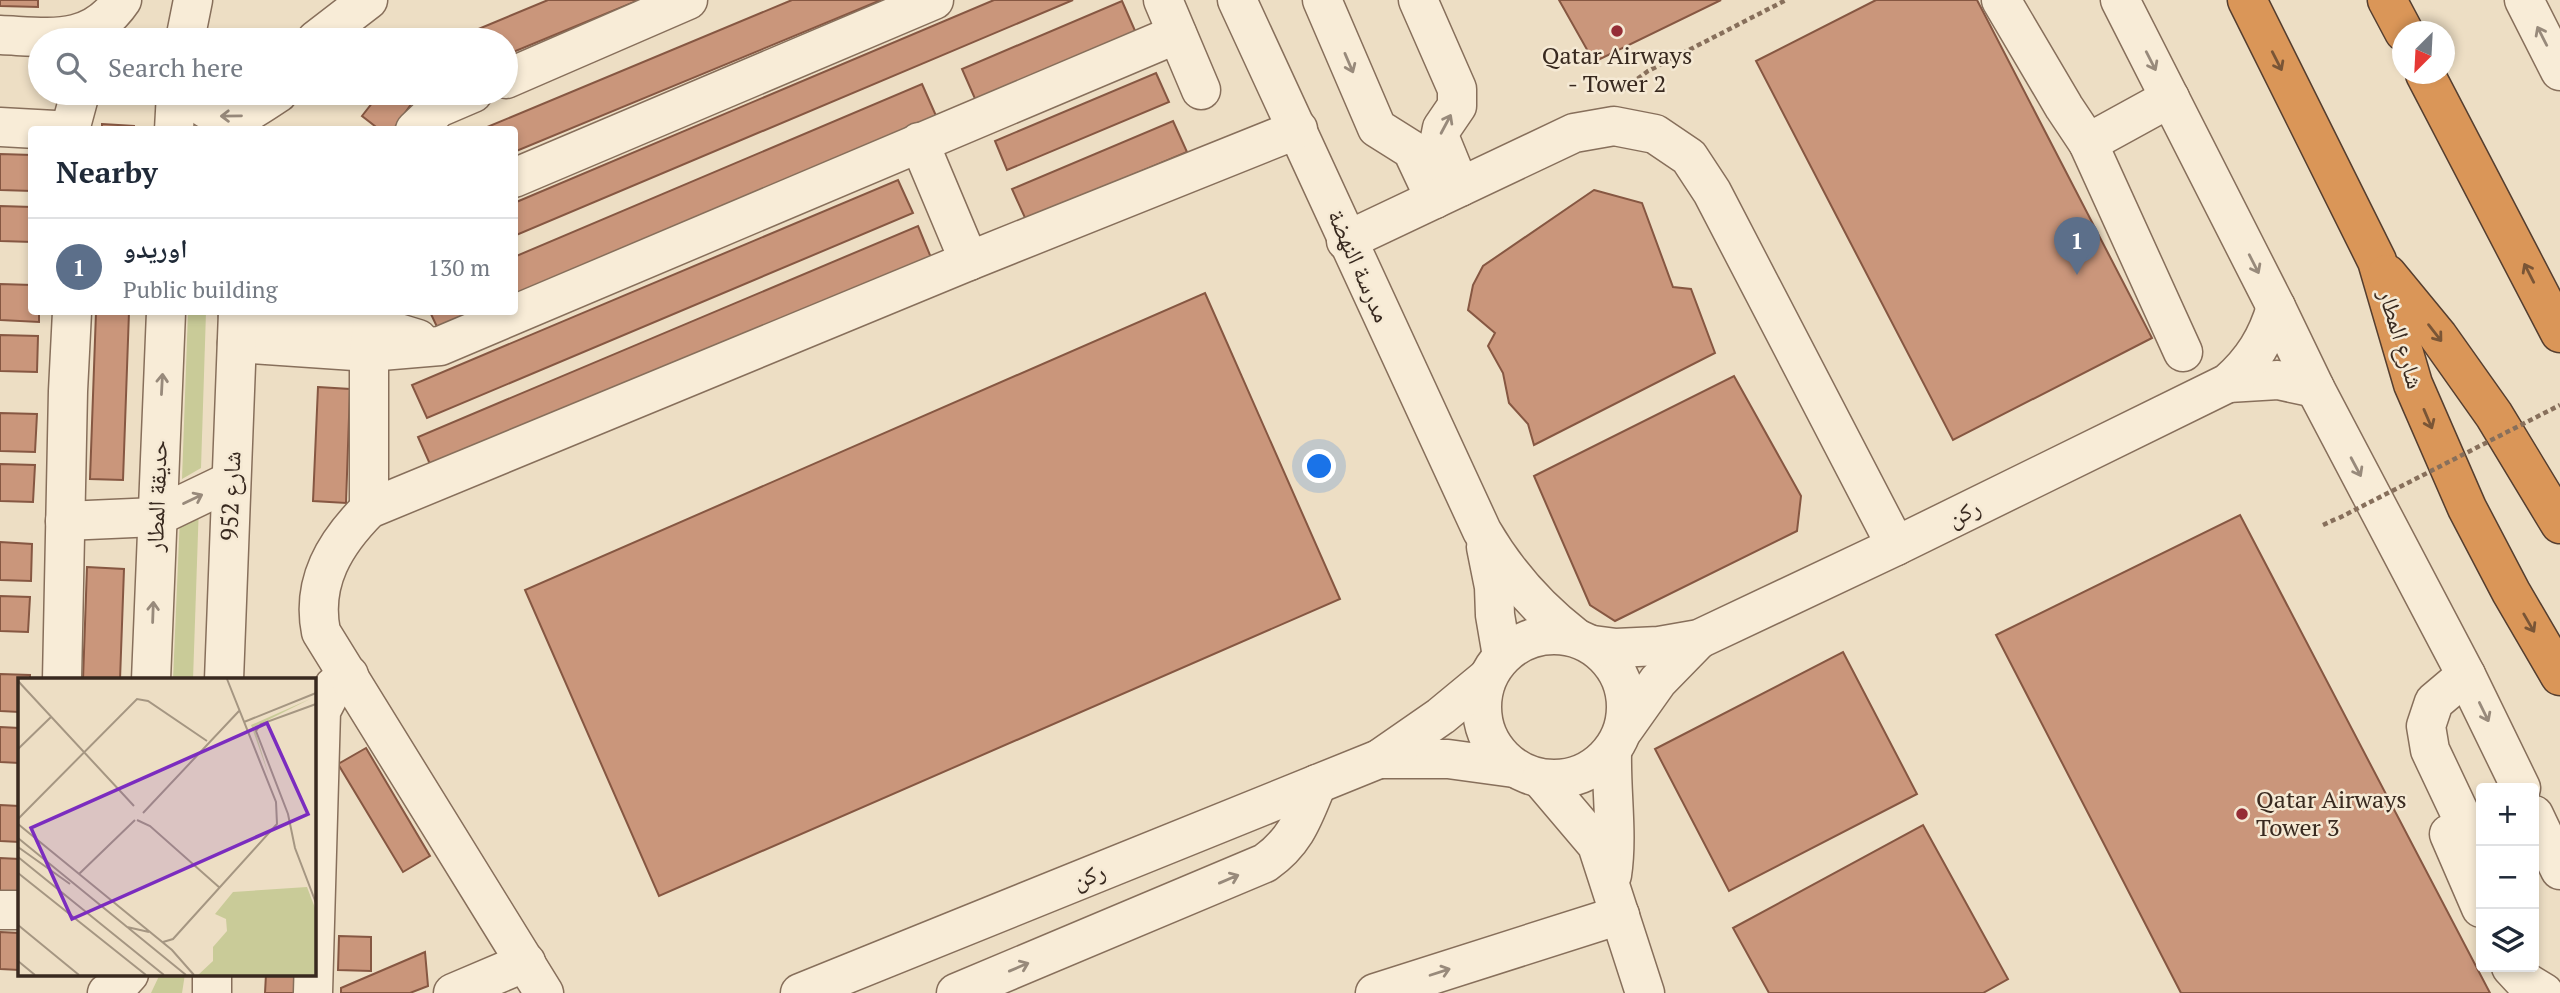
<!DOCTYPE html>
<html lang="en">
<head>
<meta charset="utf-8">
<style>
	:root { --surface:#fff; --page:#f6f6f7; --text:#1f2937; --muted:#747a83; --line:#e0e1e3; --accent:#2563eb }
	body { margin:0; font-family:"PT Serif","Noto Naskh Arabic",serif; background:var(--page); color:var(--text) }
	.controls { position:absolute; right:21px; bottom:21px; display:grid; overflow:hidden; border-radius:7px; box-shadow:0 4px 10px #0003 }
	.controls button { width:63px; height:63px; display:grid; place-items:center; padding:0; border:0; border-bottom:2px solid var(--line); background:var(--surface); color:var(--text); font:35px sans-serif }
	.compass { position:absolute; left:2392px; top:21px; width:63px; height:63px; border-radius:50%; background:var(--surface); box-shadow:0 4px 10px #0003; rotate:204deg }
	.you { position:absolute; left:1320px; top:467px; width:24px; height:24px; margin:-18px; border:5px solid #fff; border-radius:50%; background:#1a73e8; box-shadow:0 0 0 10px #1a73e833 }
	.badge { display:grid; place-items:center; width:46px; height:46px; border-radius:50%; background:var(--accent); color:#fff; font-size:23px; font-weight:700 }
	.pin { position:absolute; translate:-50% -58px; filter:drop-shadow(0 2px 4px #0008) }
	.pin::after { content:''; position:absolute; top:37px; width:24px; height:21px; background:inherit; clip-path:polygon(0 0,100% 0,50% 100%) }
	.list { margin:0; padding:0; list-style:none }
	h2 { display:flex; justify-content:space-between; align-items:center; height:91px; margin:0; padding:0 28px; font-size:30px }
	h2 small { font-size:23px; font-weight:400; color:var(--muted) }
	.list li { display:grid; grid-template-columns:46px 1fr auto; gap:21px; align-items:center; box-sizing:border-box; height:98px; padding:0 28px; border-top:2px solid var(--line) }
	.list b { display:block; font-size:26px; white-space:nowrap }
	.list p { margin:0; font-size:23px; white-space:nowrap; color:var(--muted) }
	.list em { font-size:23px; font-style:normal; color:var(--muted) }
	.icon { flex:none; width:38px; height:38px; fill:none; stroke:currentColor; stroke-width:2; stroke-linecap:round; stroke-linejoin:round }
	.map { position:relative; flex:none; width:2560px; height:993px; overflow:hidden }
	.search { position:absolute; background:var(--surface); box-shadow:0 4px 10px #0003; left:28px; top:28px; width:490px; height:77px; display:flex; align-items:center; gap:18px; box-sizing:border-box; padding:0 24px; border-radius:38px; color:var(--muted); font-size:26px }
	.panel { position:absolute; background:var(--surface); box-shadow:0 4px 10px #0003; left:28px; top:126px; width:490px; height:189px; border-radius:7px }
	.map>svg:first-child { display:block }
	.green { fill:#c9cb98 }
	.building { fill:#ca967b; stroke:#865742; stroke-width:2 }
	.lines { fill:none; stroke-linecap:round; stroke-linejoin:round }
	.minor-casing { stroke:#876f5b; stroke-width:41 }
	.highway-casing { stroke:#553e2f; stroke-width:41 }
	.path { stroke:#876f5b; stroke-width:4.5; stroke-dasharray:5 3.5; stroke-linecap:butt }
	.minor { stroke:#f8ecd7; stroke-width:38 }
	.highway { stroke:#da9658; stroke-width:38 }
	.path-bridge { stroke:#876f5b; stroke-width:4.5; stroke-dasharray:5 3.5; stroke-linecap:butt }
	.oneway { stroke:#988a7b }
	.oneway2 { stroke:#795536 }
	.poi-dot { fill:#952d35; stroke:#f5e9d4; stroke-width:2.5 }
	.labels { text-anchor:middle; stroke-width:5; stroke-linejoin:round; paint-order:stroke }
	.poi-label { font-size:24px; fill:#38291f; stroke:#f5e9d4 }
	.street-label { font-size:24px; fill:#38291f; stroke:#f5e9d4 }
	.inset-road { fill:none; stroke:#a59682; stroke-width:2 }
	.view { fill:#7b2cbf; fill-opacity:0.15; stroke:#7b2cbf; stroke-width:3.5 }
	.inset-edge { fill:none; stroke:#38291f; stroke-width:3.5 }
</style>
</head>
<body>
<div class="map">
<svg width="2560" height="993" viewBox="0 0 2560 993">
	<rect width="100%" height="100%" fill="#eddec4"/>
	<g class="green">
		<polygon points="188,312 206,312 201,468 182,479"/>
		<polygon points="199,504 193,680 173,680 180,516"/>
		<polygon points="160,974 185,974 182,993 151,993"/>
	</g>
	<g class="building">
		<polygon points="0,0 38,0 38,7 0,6"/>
		<polygon points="548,0 639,0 506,55 506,40 452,40"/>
		<polygon points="792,0 881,0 514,152 514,130 480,130"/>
		<polygon points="994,0 1073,0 514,236 514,203"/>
		<polygon points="1559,0 1721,0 1594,62"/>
		<polygon points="1876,0 1977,0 2152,338 1953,440 1756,61"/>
		<polygon points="1122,1 1136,33 976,101 962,69"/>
		<polygon points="1156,73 1169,102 1007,170 995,141"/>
		<polygon points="922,84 937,118 514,297 514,257"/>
		<polygon points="380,93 405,93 414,100 393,130 380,130 362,116"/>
		<polygon points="1173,121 1187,152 1026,220 1012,189"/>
		<polygon points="102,124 134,126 134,130 102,130"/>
		<polygon points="0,154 32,155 32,191 0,190"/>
		<polygon points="898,180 913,213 427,418 412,385"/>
		<polygon points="1594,190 1642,203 1673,287 1691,289 1715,353 1534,445 1528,424 1509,403 1503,373 1488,346 1495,333 1468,310 1473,285 1483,266"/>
		<polygon points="0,206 32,207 32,242 0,241"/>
		<polygon points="918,226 932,260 433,471 418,437"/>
		<polygon points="0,284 32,285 32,312 39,312 39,322 0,320"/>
		<polygon points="1205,293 1340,599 659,896 525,590"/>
		<polygon points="96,312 129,312 123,480 90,479"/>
		<polygon points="430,312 479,312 438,329"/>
		<polygon points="0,335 38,336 37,372 0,371"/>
		<polygon points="1734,376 1801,496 1797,531 1615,621 1590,605 1534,476"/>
		<polygon points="318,387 350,389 346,503 313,501"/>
		<polygon points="0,413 37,414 35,452 0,451"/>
		<polygon points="0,464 35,465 33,502 0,501"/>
		<polygon points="2240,515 2490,993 2181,993 1996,635"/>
		<polygon points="0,542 32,544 31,581 0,580"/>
		<polygon points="87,567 124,569 120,680 83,680"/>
		<polygon points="0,596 30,597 28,632 0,631"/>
		<polygon points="1843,652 1917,794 1729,891 1655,749"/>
		<polygon points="0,674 30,675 30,680 19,680 19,712 0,711"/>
		<polygon points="0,727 19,728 19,763 0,762"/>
		<polygon points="366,748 430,856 403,872 338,764"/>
		<polygon points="0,805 19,806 19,842 0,841"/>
		<polygon points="1923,825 2008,979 1983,993 1769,993 1733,928"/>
		<polygon points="0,858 19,859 19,893 0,892"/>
		<polygon points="0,932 19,933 19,970 0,969"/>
		<polygon points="339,936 371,937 371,971 338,970"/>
		<polygon points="425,952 428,986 410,993 341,993 341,988"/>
		<polygon points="266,974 298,974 297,993 265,993"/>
	</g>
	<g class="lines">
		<g class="minor-casing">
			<g id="minor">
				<polyline points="1163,0 1201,90"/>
				<path d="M1237,0L1482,531C1507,574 1536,607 1575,637"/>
				<polyline points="1322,0 1377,128 1412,150 1435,199"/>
				<polyline points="1418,0 1457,89 1457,106 1442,128 1440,138 1460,187"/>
				<polyline points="2001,0 2064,107 2088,143 2170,98"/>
				<polyline points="2120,0 2276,307 2315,388 2466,675 2521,788"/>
				<polyline points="2524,0 2560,71"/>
				<path d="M0,35C49,37 91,46 122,0"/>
				<polyline points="185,40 193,0"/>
				<polyline points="316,40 368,0"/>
				<polyline points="506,79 688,0"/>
				<path d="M184,93C229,127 233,123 278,93"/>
				<polyline points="0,127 55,130"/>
				<polyline points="70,130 80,93"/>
				<polyline points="174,130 176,93"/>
				<polyline points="415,130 438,108 473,93"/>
				<polyline points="919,142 969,261"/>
				<polyline points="2088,143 2183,352"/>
				<polyline points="514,178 934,0"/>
				<polyline points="1346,241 1574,133 1614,126 1655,134 1689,157 1712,192 1896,546"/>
				<polyline points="238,315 372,325 418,339"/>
				<polyline points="237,343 369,352 440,346 1177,34"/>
				<polyline points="2228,383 2278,380 2315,388"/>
				<polyline points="369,509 369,352 372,328"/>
				<polyline points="65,521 156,517 231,481"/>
				<polyline points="1486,547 1494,587 1495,615 1502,656"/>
				<circle cx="1554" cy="707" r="72"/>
				<path d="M1593,645L1616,648L1659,646L1699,639L1896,546L2228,383C2253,361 2267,338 2276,307"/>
				<polyline points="2466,675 2434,702 2426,726 2430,750 2481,858"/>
				<polyline points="62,680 68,391 72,312"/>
				<polyline points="151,680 166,312"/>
				<polyline points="224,680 238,312"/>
				<polyline points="1624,729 1658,681 1699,639"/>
				<path d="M1612,752C1611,793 1618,835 1612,875"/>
				<polyline points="1379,759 1448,759 1514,768"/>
				<polyline points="1541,779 1597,845 1645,993"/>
				<polyline points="2534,815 2560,870"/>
				<polyline points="2449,834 2481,908"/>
				<polyline points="0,910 19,910"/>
				<polyline points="2511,967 2523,980 2544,993"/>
				<polyline points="107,993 119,985 129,974"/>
				<polyline points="212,993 212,974"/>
				<polyline points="313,993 321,711 334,686 349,675"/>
				<polyline points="453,993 526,962"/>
				<path d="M544,993L321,632C311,582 335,543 369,509L969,261L1298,129"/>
				<polyline points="800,993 1379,759 1441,716 1487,678"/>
				<path d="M956,993L1265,863C1296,841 1303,818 1317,784"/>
				<polyline points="1375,993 1620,915"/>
			</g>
		</g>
		<g class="highway-casing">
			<g id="highway">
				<polyline points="2247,0 2377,261 2413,384 2467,508 2511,592 2560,676"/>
				<polyline points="2387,0 2404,32"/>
				<polyline points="2425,74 2560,333"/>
				<polyline points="2387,274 2438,336 2494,415 2560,524"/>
			</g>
		</g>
		<g class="path">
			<polyline points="1624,89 1648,71 1786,0"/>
			<polyline points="2323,525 2338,518"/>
		</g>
		<use href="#minor" class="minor"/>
		<use href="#highway" class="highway"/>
		<polyline class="path-bridge" points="2339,518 2560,405"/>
	</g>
	<defs><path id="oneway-shaft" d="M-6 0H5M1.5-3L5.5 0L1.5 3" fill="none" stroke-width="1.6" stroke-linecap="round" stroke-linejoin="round" transform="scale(1.75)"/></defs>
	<g class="oneway">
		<use href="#oneway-shaft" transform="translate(2542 36) rotate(-117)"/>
		<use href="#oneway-shaft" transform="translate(2151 61) rotate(63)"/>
		<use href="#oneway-shaft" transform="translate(1349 63) rotate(67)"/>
		<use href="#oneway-shaft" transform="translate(231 116) rotate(179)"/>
		<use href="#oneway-shaft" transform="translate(1446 124) rotate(-62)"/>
		<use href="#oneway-shaft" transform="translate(2254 264) rotate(63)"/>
		<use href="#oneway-shaft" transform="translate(162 384) rotate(-87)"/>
		<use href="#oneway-shaft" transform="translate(2356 467) rotate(62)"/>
		<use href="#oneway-shaft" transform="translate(193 499) rotate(-26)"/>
		<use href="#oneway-shaft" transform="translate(153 612) rotate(-88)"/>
		<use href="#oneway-shaft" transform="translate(2484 712) rotate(64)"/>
		<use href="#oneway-shaft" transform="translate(1229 879) rotate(-23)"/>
		<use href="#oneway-shaft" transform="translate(1019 967) rotate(-23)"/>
		<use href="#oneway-shaft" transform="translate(1440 972) rotate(-18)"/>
	</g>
	<g class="oneway2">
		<use href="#oneway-shaft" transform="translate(2277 61) rotate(63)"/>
		<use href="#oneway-shaft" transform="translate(2529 273) rotate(-117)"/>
		<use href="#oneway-shaft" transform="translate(2435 333) rotate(52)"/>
		<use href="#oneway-shaft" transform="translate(2428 419) rotate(67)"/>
		<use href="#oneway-shaft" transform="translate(2529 623) rotate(60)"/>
	</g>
	<g class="poi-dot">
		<circle cx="1617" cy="31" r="7"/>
		<circle cx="2242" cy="814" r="7"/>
	</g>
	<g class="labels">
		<g class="poi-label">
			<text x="1617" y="64">Qatar Airways<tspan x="1617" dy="28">- Tower 2</tspan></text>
			<text x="2256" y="808" text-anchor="start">Qatar Airways<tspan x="2256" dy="28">Tower 3</tspan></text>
		</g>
		<g class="street-label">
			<text transform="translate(1359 266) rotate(66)" y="8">مدرسة النهضة</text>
			<text transform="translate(2401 339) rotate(73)" y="8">شارع المطار</text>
			<text transform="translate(157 496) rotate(-88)" y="8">حديقة المطار</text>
			<text transform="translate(231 496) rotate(-88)" y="8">شارع 952</text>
			<text transform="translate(1964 513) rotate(-26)" y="8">ركن</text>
			<text transform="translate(1089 876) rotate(-22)" y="8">ركن</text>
		</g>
	</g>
	<g transform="translate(18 678)">
		<rect width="298" height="298" fill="#eddec4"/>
		<path d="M292,21L236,49L251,98L233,47ZM289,209L297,230V297H180L195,283V269L209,253L208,241L197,236L215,214Z" fill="#c9cb98"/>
		<path class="inset-road" d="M0,3L116,128M298,26L243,46L238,53L270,136L277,170L298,225M226,44L298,15M0,71L33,39M125,135L221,33M0,141L119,21L130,23L189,63M119,142L132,148L202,210M0,146L154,272L176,297M0,160L168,297M0,169L52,206M0,179L146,297M0,195L128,297M61,196L117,142M0,247L61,297M109,249L131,254M145,264L155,261L259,146L258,124L209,1M0,283L17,297"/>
		<path class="view" d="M249,45L290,136L54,241L13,150Z"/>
		<rect width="298" height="298" class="inset-edge"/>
	</g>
</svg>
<div class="controls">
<button>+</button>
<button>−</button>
<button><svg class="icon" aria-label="layers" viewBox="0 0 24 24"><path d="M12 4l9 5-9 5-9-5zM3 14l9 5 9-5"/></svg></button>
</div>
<svg class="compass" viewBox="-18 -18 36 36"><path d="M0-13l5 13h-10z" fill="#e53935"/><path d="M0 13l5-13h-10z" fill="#747a83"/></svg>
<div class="you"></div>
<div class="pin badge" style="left:2077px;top:275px;background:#5c6f8a">1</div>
<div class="search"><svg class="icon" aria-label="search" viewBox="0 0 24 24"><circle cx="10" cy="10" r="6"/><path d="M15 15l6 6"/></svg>Search here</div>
<section class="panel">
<h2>Nearby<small></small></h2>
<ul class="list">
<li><span class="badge" style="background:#5c6f8a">1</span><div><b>اوريدو</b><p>Public building</p></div><em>130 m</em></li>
</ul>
</section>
</div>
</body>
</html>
